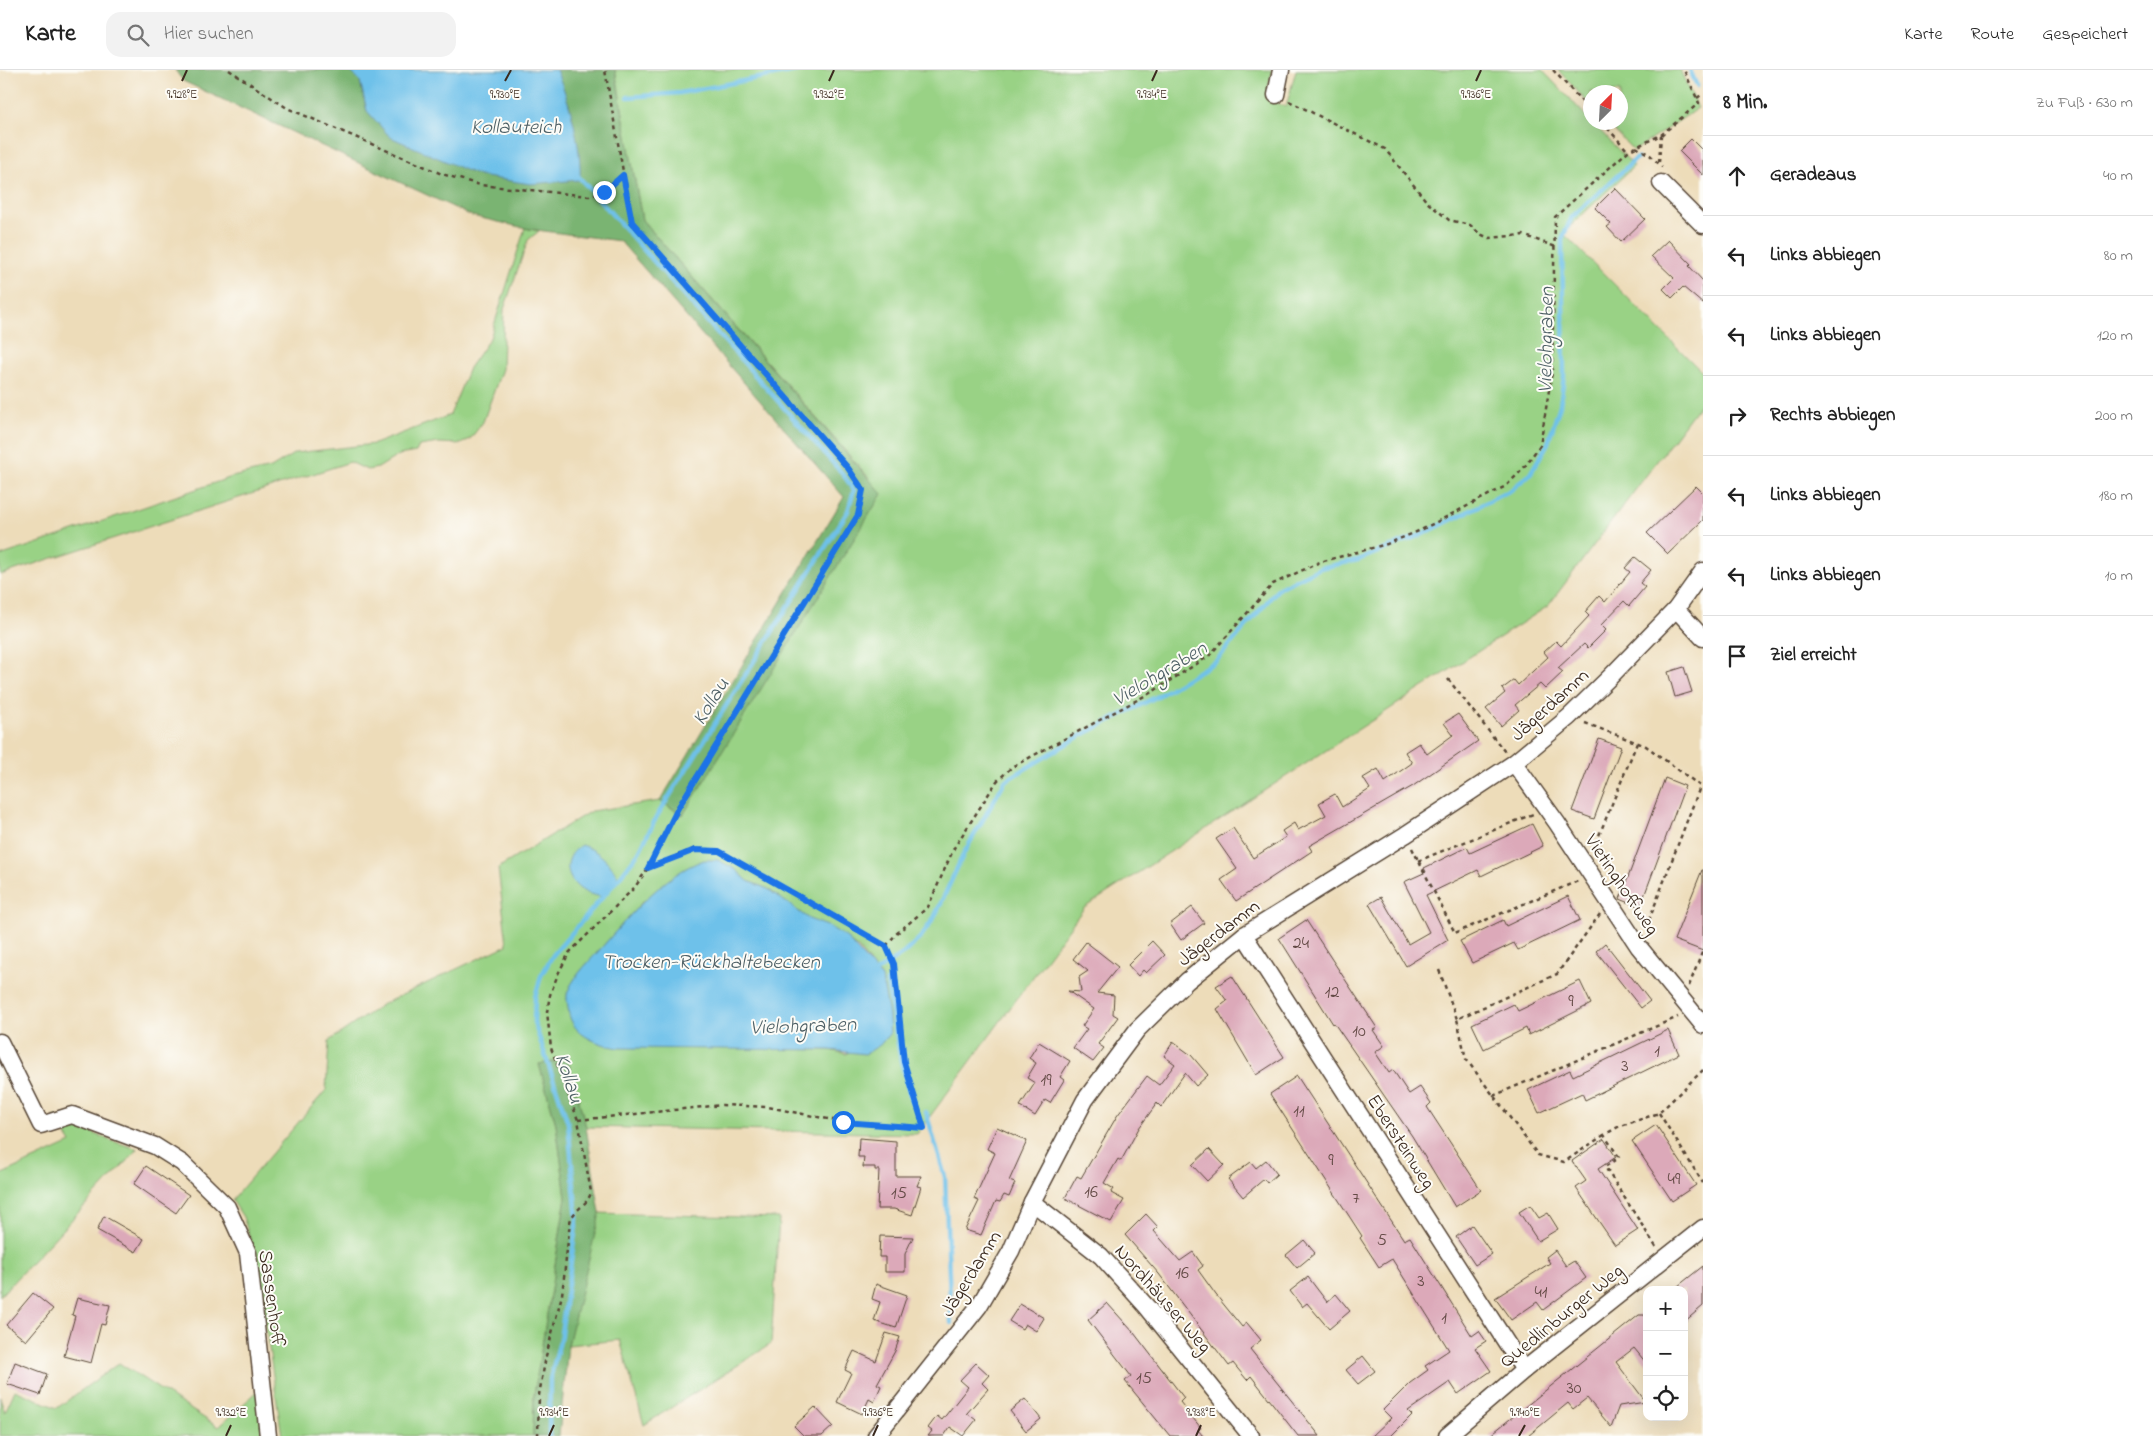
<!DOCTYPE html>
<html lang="de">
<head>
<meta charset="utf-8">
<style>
	:root { --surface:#fff; --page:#f2f2f2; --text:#222; --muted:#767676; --line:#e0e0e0 }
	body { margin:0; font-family:"Indie Flower",sans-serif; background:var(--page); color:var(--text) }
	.controls { position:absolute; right:15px; bottom:15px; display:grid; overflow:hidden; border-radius:10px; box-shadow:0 5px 20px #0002 }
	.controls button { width:45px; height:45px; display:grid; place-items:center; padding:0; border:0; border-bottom:1px solid var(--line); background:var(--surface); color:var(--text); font:25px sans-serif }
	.compass { position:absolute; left:1583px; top:15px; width:45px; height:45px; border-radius:50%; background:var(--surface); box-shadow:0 5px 20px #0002; rotate:24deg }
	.stop { position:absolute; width:15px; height:15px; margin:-11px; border:4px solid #1a73e8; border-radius:50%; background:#fff }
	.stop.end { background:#1a73e8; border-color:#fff; box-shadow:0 1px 5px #0008 }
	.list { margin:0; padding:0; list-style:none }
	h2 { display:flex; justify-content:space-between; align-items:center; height:65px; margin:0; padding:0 20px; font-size:21px }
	h2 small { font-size:16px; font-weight:400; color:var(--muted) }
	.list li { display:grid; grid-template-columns:32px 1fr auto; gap:15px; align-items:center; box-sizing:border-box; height:80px; padding:0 20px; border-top:1px solid var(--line) }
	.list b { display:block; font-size:19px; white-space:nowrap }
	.list em { font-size:16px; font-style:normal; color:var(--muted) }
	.icon { flex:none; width:28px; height:28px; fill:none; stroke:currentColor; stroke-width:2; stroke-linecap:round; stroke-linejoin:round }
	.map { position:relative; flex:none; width:1703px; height:1366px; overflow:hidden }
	header { display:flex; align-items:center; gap:30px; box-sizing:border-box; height:70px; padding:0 25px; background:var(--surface); border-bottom:1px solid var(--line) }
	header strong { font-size:24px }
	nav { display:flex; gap:28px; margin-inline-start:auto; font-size:18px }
	.search { width:350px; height:45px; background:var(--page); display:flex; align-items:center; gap:12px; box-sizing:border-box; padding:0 18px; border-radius:15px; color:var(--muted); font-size:19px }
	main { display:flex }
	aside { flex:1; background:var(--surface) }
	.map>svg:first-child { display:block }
	.green { fill:#99d285; stroke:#6a7e52; fill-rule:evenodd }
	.forest { fill:#7ab472; stroke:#5a6f48 }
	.water { fill:#6ec1ea; stroke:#547684 }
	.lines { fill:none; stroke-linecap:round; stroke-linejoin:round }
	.stream { stroke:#6ec1ea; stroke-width:4.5 }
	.building { fill:#dca9b9 }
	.minor-casing { stroke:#564535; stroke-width:19 }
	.path { stroke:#564535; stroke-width:2.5; stroke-dasharray:4 4; stroke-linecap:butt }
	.minor { stroke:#fff; stroke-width:16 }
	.route { stroke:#1a73e8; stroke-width:6 }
	.ticks { fill:none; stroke:#3b2a1e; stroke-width:2 }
	.labels { text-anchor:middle; stroke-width:4; stroke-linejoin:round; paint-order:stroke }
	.number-label { font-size:18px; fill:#634a45 }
	.street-label { font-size:20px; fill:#3b2a1e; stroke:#fdfcf7 }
	.water-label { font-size:21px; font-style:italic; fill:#4d5f65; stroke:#fdfcf7 }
	.ticks-label { font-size:12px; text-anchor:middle; fill:#3b2a1e; stroke:#fdfcf7; stroke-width:4; stroke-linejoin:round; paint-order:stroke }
</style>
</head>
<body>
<header>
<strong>Karte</strong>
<div class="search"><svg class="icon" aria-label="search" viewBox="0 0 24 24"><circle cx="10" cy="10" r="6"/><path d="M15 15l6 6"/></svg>Hier suchen</div>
<nav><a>Karte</a><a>Route</a><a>Gespeichert</a></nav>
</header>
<main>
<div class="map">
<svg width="1703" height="1366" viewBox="0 0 1703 1366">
	<rect width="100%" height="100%" fill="#fdfcf7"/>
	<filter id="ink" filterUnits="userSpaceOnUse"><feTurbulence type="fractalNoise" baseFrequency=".02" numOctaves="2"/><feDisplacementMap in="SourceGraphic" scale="10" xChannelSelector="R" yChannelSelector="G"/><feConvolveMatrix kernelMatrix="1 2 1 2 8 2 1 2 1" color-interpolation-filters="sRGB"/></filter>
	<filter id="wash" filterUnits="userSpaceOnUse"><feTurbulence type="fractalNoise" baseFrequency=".0096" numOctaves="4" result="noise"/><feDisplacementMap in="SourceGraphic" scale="20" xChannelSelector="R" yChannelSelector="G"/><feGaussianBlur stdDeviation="1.12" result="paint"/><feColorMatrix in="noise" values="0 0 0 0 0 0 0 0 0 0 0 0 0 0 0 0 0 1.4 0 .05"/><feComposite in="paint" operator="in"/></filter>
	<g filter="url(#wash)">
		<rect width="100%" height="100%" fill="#eddcb9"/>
		<g class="green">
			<path d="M615,0H1272L1266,28L1286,37L1296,0H1542L1634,96L1563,163L1703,303V330L1548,536L1084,838L917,1064L586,1057L568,990L539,994L556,1054L566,1127L534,1325L533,1366H282L255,1183L243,1147L232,1130L326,1020L329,971L383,934L507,875L498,798L591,741L660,731L683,745L870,409L642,150ZM735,799L748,811L768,819L809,850L830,857L858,878L882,908L847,984L829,980L607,976L567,923L581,901L643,831Z"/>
			<polygon points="1558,0 1680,0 1698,38 1634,81 1607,53 1620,52 1620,22 1590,22 1590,35"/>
			<polygon points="525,158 539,161 528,170 504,239 502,299 483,352 471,368 461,374 439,373 419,376 416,382 399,385 378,398 367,400 350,392 0,505 0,486 232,407 271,398 295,383 374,374 450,345 469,298 490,268"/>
			<polygon points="54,1046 109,1070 138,1079 0,1226 0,1105 71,1073"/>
			<polygon points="595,1143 779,1148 771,1274 644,1355 620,1270 568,1275"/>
			<polygon points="119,1293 218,1357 259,1320 263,1366 0,1366 0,1327 5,1342 15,1320 57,1338"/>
		</g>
		<g class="forest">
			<polygon points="175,0 349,0 360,11 367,41 570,38 556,0 615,0 642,150 882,424 683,745 660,731 844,427 620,171 529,159 472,146 183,11"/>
			<polygon points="568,990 586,1057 600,1143 568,1275 559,1366 533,1366 534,1325 566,1127 556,1054 539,994"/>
		</g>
		<g class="water">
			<path d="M349,0H556C570,31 582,77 580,110L530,114L479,106L390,67L367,41L360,11Z"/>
			<path d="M581,775C599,780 610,793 619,808L604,827C598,826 591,825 585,822C565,811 561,789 581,775Z"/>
			<path d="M704,790H718L735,799L748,811L768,819L809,849L830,857L846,867L882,908L889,945L890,963L880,975L865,984L829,980L619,978C596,974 569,964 568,937C567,932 566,926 568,921C575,904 591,890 603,876C630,845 664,804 704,790Z"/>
		</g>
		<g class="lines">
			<g class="stream">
				<polyline points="1690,0 1697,16"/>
				<polyline points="628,27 680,23 800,0"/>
				<polyline points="875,905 877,901 904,883 920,868 934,848 964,783 1005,711 1078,667 1158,626 1216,591 1279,518 1320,498 1358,490 1423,464 1511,420 1530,404 1548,373 1560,335 1564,306 1562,169 1572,147 1637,88"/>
				<polyline points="887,912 901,991 912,1033"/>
				<polyline points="926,1042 945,1107 951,1253"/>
				<polyline points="549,1366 550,1309 560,1271 577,1149 568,1053 534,952 535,927 541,906 553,885 619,808 639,782 657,746 848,441 854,420 842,403 578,106"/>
			</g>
		</g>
		<g id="blocks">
			<g class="building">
				<polygon points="1691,69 1703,81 1703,105 1679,81"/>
				<polygon points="1615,118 1645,149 1621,172 1607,157 1611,154 1595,138"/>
				<polygon points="1668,170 1691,194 1689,196 1703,211 1703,234 1683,217 1672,228 1663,219 1674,208 1651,186"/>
				<polygon points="1696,416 1703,423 1703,450 1668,484 1647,463"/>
				<polygon points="1635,487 1651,500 1640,513 1645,517 1629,536 1624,531 1601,555 1606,560 1588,578 1584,574 1558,598 1563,602 1545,619 1540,614 1515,635 1519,640 1501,656 1486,639 1505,623 1502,619 1514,610 1518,615 1548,587 1544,582 1556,571 1561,576 1589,546 1585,542 1599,526 1605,532 1630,502 1625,498"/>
				<polygon points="1684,597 1692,622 1675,627 1668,602"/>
				<polygon points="1458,644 1478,671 1413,716 1309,776 1312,781 1236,831 1221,810 1237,799 1216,769 1233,758 1253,788 1286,767 1282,761 1294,753 1298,760 1326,745 1319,733 1335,724 1342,737 1370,719 1363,708 1378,699 1385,712 1412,693 1405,682 1419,673 1427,684 1453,665 1444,653"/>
				<polygon points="1599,669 1621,677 1594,749 1572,741"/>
				<polygon points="1665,708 1685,716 1640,837 1620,829"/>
				<polygon points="1532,754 1543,776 1481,806 1478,800 1426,825 1448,870 1406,896 1369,834 1381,827 1408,874 1429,862 1404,812 1426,802 1424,798 1467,777 1470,783"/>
				<polygon points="1702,800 1703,800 1703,881 1674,870"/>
				<polygon points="1568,826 1580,850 1518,880 1514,873 1472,893 1460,871 1503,850 1506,856"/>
				<polygon points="1192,837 1204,853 1181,870 1170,854"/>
				<polygon points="1306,850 1377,958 1373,960 1384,976 1375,982 1389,1003 1393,1000 1409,1024 1420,1017 1431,1033 1427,1037 1481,1120 1455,1137 1412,1066 1334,953 1333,954 1279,868"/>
				<polygon points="1152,871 1165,885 1146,903 1143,900 1138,906 1128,895"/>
				<polygon points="1086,872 1118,897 1097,923 1114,925 1113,944 1118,947 1098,974 1104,978 1093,992 1073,978 1087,959 1082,956 1094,939 1068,921 1081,922 1079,907 1088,901 1073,889"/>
				<polygon points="1605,873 1650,931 1641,938 1596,881"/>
				<polygon points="1232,906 1284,987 1256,1005 1217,939 1227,931 1216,916"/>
				<polygon points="1580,911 1591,934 1529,965 1526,958 1484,979 1472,954 1514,934 1518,941"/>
				<polygon points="1668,960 1679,984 1585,1030 1582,1023 1539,1043 1528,1020 1570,1000 1573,1006"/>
				<polygon points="1039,972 1070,991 1060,1007 1064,1010 1050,1033 1045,1030 1035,1046 1020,1036 1035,1013 1027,1008 1036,993 1029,988"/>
				<polygon points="1173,972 1191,985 1208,1005 1196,1016 1185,1003 1161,1037 1157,1033 1139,1058 1121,1091 1118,1089 1104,1113 1114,1119 1111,1123 1124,1130 1111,1152 1065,1128 1077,1106 1081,1108 1117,1046 1147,1006 1159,1015 1175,994 1164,986"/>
				<polygon points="1297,1006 1404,1170 1410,1167 1472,1266 1479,1261 1486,1271 1475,1278 1491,1301 1458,1324 1450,1312 1408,1341 1412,1345 1391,1366 1372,1366 1391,1348 1383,1340 1410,1313 1428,1300 1425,1296 1449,1280 1392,1189 1379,1197 1360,1168 1362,1166 1270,1024"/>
				<polygon points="1656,1055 1696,1115 1672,1131 1632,1071"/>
				<polygon points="997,1057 1027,1071 1009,1111 1015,1113 1009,1127 1004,1125 1000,1132 996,1131 981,1165 965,1160 979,1131 974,1129 995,1083 987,1079"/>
				<polygon points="859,1068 896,1071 896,1106 921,1106 917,1116 921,1117 912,1145 894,1139 877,1139 879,1100 875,1100 875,1097 863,1097 864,1087 858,1087"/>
				<polygon points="1604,1069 1616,1087 1598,1099 1638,1160 1615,1175 1576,1118 1586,1111 1572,1091"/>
				<polygon points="1209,1079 1224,1095 1207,1111 1192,1095"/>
				<polygon points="1266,1090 1277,1104 1267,1113 1264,1109 1243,1127 1228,1109 1251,1092 1256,1098"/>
				<polygon points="146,1096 189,1125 176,1143 134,1114"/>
				<polygon points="1530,1135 1539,1148 1548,1143 1558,1159 1538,1171 1519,1142"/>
				<polygon points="1146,1144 1158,1157 1154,1161 1180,1191 1193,1182 1203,1196 1198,1200 1216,1225 1242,1257 1247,1253 1261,1270 1250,1279 1320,1366 1298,1366 1251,1306 1247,1310 1233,1293 1229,1296 1159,1204 1125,1165"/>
				<polygon points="104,1146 144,1169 136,1182 97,1160"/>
				<polygon points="1472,1155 1492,1184 1475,1195 1456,1167"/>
				<polygon points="880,1166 913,1167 905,1184 905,1202 885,1202 885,1187 879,1187"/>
				<polygon points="1304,1170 1315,1183 1297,1198 1286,1185"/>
				<polygon points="1555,1180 1566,1196 1574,1191 1586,1208 1543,1240 1537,1232 1511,1250 1495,1228 1550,1193 1546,1187"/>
				<polygon points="1703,1196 1703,1236 1684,1252 1684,1220 1673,1220"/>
				<polygon points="1308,1207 1327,1232 1336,1224 1350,1241 1329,1259 1307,1233 1302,1237 1290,1221"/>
				<polygon points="876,1214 907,1225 896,1258 874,1251 880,1232 872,1229"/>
				<polygon points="33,1223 53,1239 26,1271 6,1255"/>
				<polygon points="77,1228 110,1235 105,1255 101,1254 91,1293 64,1286 75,1246 72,1245"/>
				<polygon points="1107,1233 1134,1263 1184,1328 1180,1332 1201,1358 1198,1360 1203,1366 1170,1366 1125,1311 1131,1306 1088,1250"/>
				<polygon points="1020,1234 1044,1248 1036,1261 1025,1254 1022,1259 1009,1251"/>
				<polygon points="1639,1245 1644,1245 1647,1248 1647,1294 1634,1278 1616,1292 1646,1332 1619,1336 1611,1357 1587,1328 1573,1339 1568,1333 1528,1366 1489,1366"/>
				<polygon points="886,1263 900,1267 895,1281 877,1314 881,1316 874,1332 869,1329 862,1344 837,1332 851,1303 845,1300 854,1281 876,1291"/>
				<polygon points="1363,1286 1375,1301 1358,1314 1346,1300"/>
				<polygon points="15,1292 47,1304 40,1325 7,1314"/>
				<polygon points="976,1293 989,1305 982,1313 988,1319 967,1343 976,1350 963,1366 950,1357 944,1366 928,1366 932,1361 928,1358 937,1346 942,1350 968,1317 960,1310"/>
				<polygon points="1025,1329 1041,1349 1026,1361 1010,1341"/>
				<polygon points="815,1337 833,1356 822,1366 804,1366 794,1356"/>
			</g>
		</g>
	</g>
	<g filter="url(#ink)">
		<use href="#blocks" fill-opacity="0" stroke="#564535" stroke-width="1"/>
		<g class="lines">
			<g class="minor-casing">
				<g id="minor">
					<polyline points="1276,25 1281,0"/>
					<polyline points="1661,113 1703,155"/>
					<polyline points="1676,539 1703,568"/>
					<polyline points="1514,693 1557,753 1639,877 1703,955"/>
					<polyline points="1244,865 1524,1300"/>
					<polyline points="0,972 41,1055 72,1045 155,1076 182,1093 227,1137 248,1183 268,1366"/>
					<polyline points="1032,1132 1101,1186 1147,1237 1251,1366"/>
					<polyline points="876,1366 979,1236 1011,1181 1032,1132 1085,1030 1137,960 1187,911 1244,865 1405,765 1514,693 1569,647 1610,607 1676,539 1703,501"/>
					<polyline points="1447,1366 1524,1300 1703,1158"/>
				</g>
			</g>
			<g class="path">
				<polyline points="229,0 287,38 442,104 480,115 589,126 604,122 623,105"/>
				<polyline points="1553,0 1590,40"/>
				<polyline points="1697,28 1703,24"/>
				<polyline points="1289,31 1385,79 1427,132 1449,150 1470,155 1480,164 1489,168 1523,165 1556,177"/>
				<polyline points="1602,52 1628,81"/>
				<polyline points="1636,77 1650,85 1662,97"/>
				<polyline points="1659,92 1661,65"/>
				<polyline points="1448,609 1505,682"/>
				<polyline points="1585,653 1646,676 1703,718"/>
				<polyline points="1412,778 1455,863 1578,811"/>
				<polyline points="1593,780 1637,673"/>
				<polyline points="1418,791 1533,744"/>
				<polyline points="1600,844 1557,904 1457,949 1466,989 1538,1085 1564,1092 1604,1065"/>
				<polyline points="1646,858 1700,717"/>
				<polyline points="886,876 896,864 928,837 954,778 997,711 1012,697 1152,622 1209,586 1273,514 1320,492 1387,474 1421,460 1506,416 1523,399 1540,375 1552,302 1555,147 1628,81 1661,65 1699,33 1684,0"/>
				<polyline points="1439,900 1457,949"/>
				<polyline points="1689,916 1703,880"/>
				<polyline points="1493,1026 1678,947"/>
				<polyline points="1659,1043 1703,1113"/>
				<polyline points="578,1050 722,1035 768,1037 843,1052 924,1058 904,992 894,894 886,876 719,781 695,779 650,797"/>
				<polyline points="1656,1177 1605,1097 1619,1087 1604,1065 1618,1057 1659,1043 1703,1000"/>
				<path d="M538,1366L539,1325L546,1286L562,1225L570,1152C573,1139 588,1136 591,1122L578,1050L551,978L547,942L550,925L558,904L569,883L635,817L648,798L678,738L858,445L863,420L848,398L632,152L605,0"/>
			</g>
			<use href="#minor" class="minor"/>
		</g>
	</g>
	<g class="lines" filter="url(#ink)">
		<polyline class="route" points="604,122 623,105 632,152 848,398 863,420 858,445 678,738 648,798 695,780 719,781 886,876 894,894 904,992 924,1058 843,1052"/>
	</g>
	<path class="ticks" d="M182,11L187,0M505,11L511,0M829,11L834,0M1152,11L1157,0M1476,11L1481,0M226,1366L231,1355M549,1366L554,1355M873,1366L878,1355M1196,1366L1201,1355M1519,1366L1525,1355"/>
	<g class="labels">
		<g class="number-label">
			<text x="1301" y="878">24</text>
			<text x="1332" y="927">12</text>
			<text x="1571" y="936">9</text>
			<text x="1359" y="966">10</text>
			<text x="1657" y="986">1</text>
			<text x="1625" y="1001">3</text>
			<text x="1046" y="1015">19</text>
			<text x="1299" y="1046">11</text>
			<text x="1331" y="1095">9</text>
			<text x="1674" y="1114">49</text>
			<text x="1091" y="1127">16</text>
			<text x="899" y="1128">15</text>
			<text x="1356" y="1133">7</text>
			<text x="1382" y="1175">5</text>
			<text x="1182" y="1208">16</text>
			<text x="1421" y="1216">3</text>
			<text x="1541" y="1227">41</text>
			<text x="1444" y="1253">1</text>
			<text x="1144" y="1313">15</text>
			<text x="1574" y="1323">30</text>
		</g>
		<g class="street-label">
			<text transform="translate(1549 634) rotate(-42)" y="7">Jägerdamm</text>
			<text transform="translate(1623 814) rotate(56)" y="7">Vietinghoffweg</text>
			<text transform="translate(1218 862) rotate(-37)" y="7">Jägerdamm</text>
			<text transform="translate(1402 1071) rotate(57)" y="7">Ebersteinweg</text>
			<text transform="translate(970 1203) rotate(-58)" y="7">Jägerdamm</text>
			<text transform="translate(273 1228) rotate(82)" y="7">Sassenhoff</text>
			<text transform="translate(1164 1228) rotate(49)" y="7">Nordhäuser Weg</text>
			<text transform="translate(1561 1245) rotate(-39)" y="7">Quedlinburger Weg</text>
		</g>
		<g class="water-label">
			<text x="516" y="63">Kollauteich</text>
			<text transform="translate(1545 270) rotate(-89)" y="7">Vielohgraben</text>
			<text transform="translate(1159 603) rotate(-31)" y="7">Vielohgraben</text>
			<text transform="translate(710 631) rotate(-58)" y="7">Kollau</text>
			<text x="711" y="898">Trocken-Rückhaltebecken</text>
			<text transform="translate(803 955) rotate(-2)" y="7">Vielohgraben</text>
			<text transform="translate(570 1008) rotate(72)" y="7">Kollau</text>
		</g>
	</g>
	<g class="ticks-label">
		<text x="1152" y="28">9.934°E</text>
		<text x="182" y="28">9.928°E</text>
		<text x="505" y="28">9.930°E</text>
		<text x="829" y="28">9.932°E</text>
		<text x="1476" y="28">9.936°E</text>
		<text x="231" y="1346">9.932°E</text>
		<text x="554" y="1346">9.934°E</text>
		<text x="878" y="1346">9.936°E</text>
		<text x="1201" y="1346">9.938°E</text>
		<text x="1525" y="1346">9.940°E</text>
	</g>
</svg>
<div class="controls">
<button>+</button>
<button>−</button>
<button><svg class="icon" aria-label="locate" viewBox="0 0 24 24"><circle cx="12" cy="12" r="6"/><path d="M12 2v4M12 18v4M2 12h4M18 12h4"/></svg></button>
</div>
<svg class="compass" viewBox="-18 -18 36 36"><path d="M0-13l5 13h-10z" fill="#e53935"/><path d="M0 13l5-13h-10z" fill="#767676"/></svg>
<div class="stop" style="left:843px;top:1052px"></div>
<div class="stop end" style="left:604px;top:122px"></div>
</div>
<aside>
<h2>8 Min.<small>Zu Fuß · 630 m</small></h2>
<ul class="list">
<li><svg class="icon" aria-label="ahead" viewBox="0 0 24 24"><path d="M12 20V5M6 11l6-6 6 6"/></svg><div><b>Geradeaus</b></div><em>40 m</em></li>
<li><svg class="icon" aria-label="left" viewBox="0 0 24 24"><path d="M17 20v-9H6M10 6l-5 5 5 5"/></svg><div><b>Links abbiegen</b></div><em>80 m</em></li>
<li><svg class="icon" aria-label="left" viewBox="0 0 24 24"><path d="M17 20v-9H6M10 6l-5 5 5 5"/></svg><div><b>Links abbiegen</b></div><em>120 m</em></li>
<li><svg class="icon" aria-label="right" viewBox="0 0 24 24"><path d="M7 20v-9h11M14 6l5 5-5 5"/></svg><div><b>Rechts abbiegen</b></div><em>200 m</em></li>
<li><svg class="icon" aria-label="left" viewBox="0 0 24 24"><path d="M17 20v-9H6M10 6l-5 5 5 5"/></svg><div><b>Links abbiegen</b></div><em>180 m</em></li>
<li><svg class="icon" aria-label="left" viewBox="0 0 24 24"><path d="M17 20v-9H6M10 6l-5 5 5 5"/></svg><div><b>Links abbiegen</b></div><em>10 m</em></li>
<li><svg class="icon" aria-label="arrive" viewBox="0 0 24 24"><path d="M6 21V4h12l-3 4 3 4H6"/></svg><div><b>Ziel erreicht</b></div></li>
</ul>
</aside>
</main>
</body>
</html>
